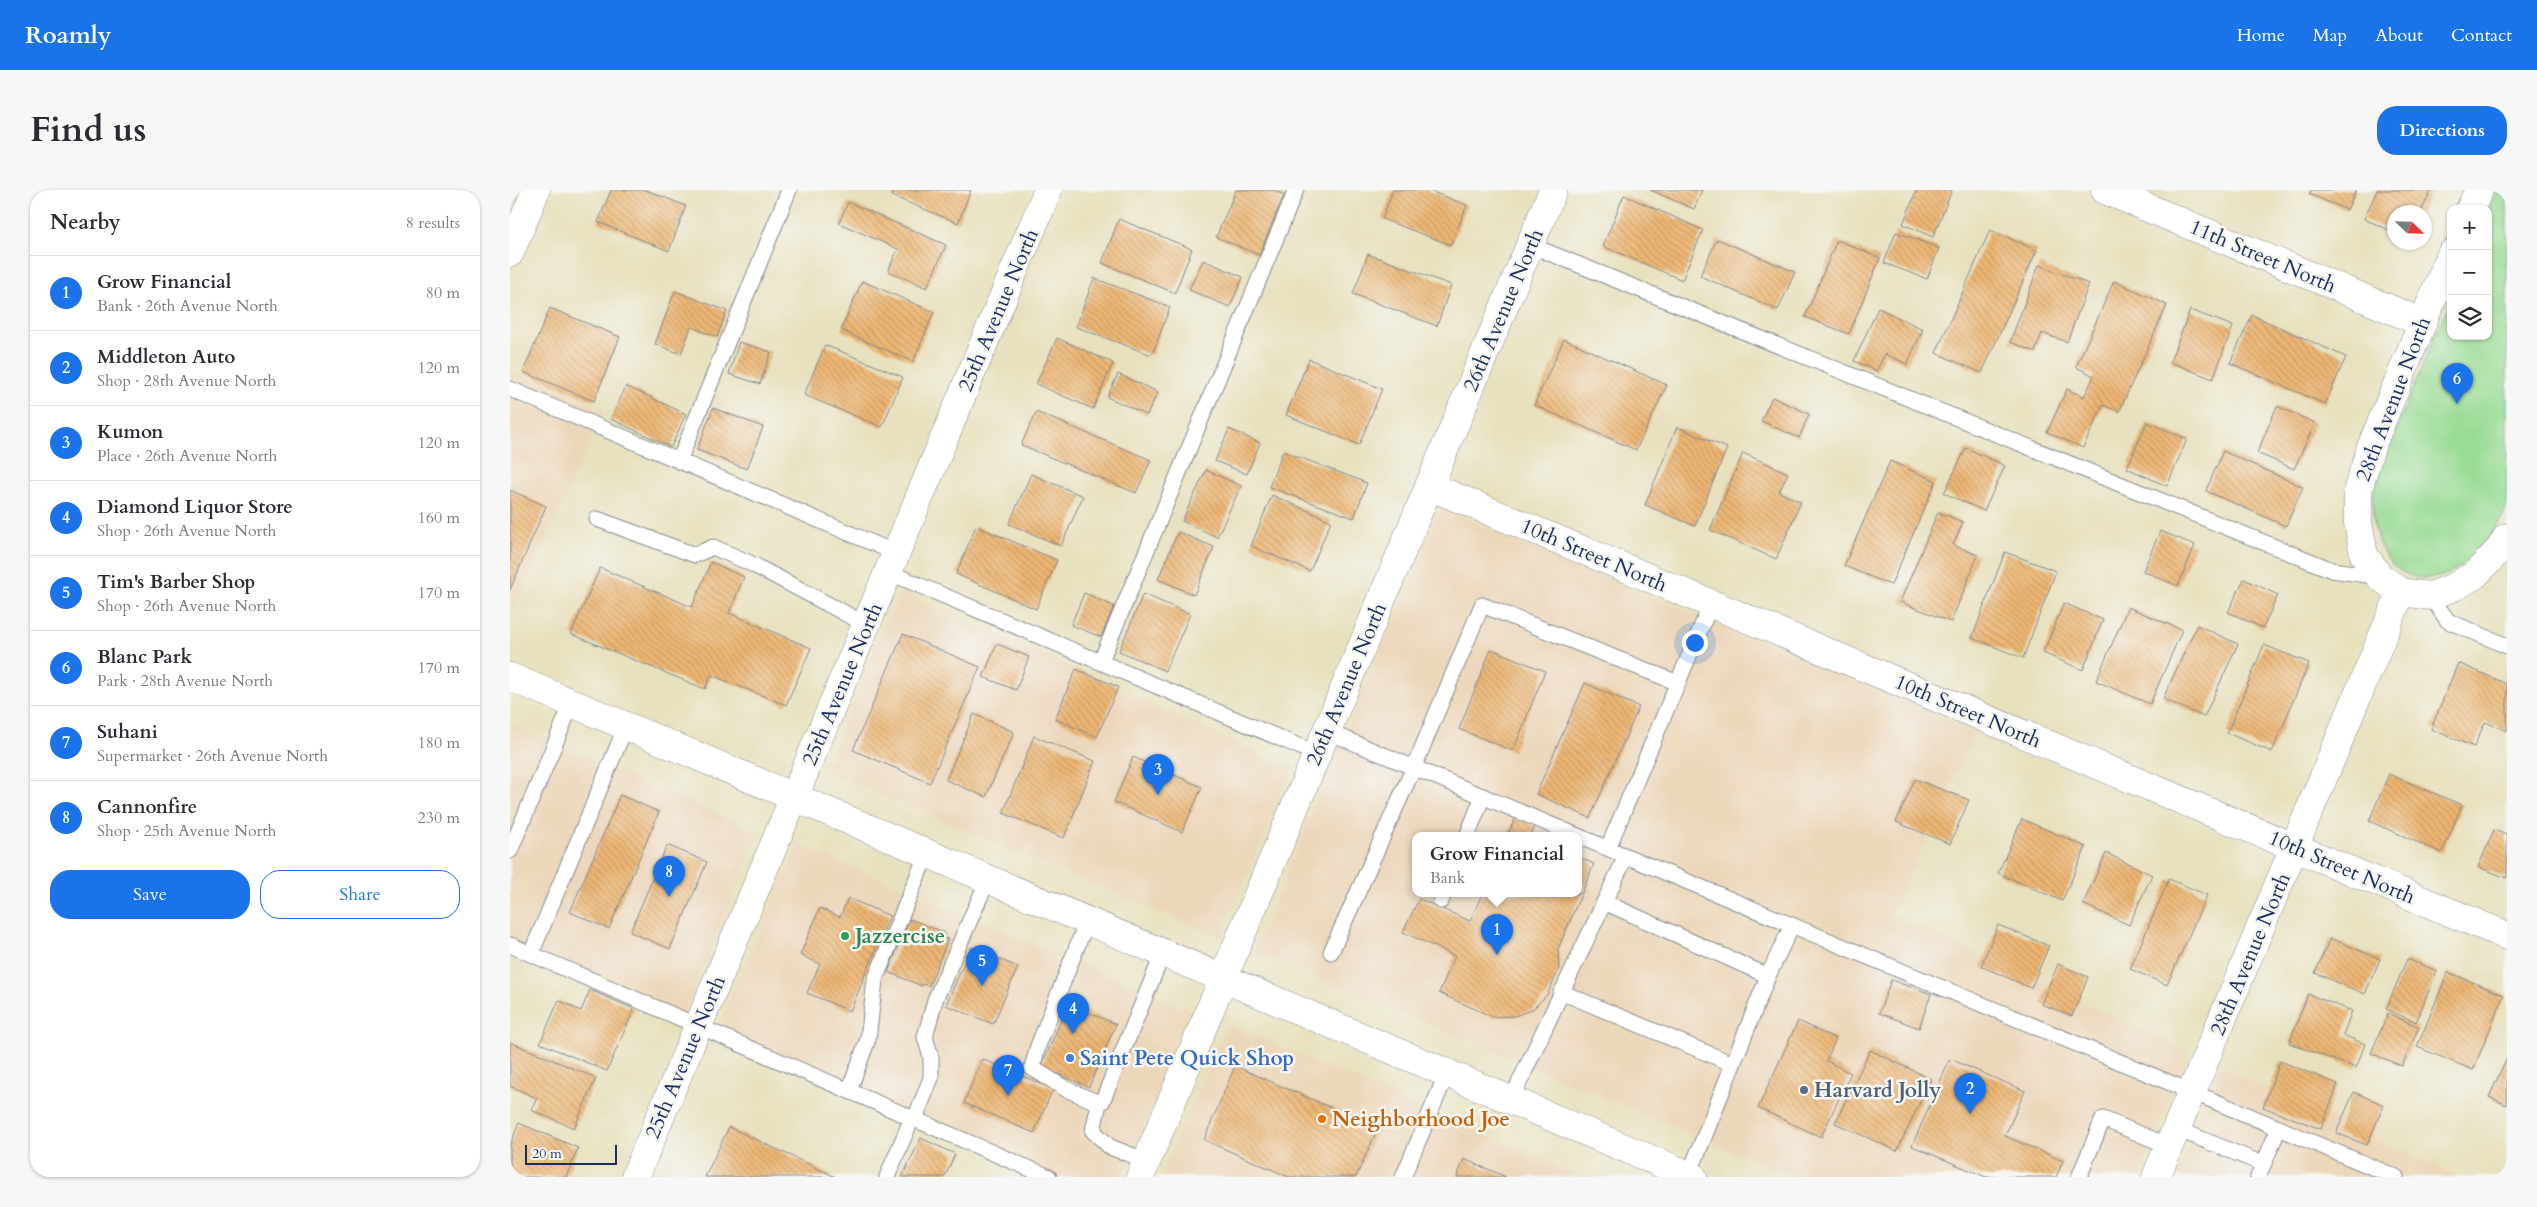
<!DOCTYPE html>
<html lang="en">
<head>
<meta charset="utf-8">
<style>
	:root { --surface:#fff; --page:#f7f7f7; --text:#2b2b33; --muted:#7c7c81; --line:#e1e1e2; --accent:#1a73e8 }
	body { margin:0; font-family:Cardo,serif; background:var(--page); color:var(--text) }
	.controls { position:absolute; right:15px; top:15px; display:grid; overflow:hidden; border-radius:10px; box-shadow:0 1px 4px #0004 }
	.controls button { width:45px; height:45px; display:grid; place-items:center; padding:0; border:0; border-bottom:1px solid var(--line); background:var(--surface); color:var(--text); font:25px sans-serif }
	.compass { position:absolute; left:1877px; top:15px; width:45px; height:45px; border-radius:50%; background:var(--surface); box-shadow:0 1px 4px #0004; rotate:113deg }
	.scale { position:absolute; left:15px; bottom:12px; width:92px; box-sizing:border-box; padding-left:5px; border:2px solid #1b2f5e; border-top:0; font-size:14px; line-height:18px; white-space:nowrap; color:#1b2f5e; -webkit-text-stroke:4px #f6f6f2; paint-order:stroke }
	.you { position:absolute; left:1184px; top:452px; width:18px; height:18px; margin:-12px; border:4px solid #fff; border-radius:50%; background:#1a73e8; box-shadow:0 0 0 8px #1a73e833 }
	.badge { display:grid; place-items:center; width:32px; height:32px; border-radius:50%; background:var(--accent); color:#fff; font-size:16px; font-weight:700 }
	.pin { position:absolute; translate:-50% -41px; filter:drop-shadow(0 1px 2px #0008) }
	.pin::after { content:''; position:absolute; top:26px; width:18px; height:15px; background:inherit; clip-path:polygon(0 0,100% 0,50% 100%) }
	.popup { position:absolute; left:902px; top:642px; width:170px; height:65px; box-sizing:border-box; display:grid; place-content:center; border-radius:10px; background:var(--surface); filter:drop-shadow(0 1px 4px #0005); font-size:16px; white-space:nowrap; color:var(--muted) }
	.popup b { font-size:19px; color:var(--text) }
	.popup::after { content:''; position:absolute; left:50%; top:100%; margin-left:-10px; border:10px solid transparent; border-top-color:var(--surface) }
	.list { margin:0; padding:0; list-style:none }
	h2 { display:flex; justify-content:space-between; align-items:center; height:65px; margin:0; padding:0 20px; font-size:21px }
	h2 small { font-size:16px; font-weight:400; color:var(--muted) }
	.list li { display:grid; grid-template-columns:32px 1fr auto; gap:15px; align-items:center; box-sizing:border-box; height:75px; padding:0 20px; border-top:1px solid var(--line) }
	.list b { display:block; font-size:19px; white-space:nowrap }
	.list p { margin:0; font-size:16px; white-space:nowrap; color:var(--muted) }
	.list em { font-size:16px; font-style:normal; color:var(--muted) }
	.actions { display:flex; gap:10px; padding:15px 20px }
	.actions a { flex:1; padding:11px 0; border:1px solid var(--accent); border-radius:20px; text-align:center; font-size:18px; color:var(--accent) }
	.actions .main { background:var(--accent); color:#fff }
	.icon { flex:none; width:28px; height:28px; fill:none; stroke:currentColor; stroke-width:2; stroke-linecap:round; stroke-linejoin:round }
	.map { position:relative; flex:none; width:1997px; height:987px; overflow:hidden; border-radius:20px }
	header { display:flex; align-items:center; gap:30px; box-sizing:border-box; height:70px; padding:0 25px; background:var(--accent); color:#fff }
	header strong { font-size:24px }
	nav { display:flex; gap:28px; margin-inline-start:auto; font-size:18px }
	.intro { display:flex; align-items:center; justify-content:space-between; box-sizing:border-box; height:120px; padding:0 30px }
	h1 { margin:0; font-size:35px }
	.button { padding:12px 22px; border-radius:20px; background:var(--accent); color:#fff; font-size:18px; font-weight:700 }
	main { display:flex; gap:30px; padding:0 30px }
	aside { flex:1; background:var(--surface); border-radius:20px; box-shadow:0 1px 4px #0004 }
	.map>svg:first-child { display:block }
	.built { fill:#ecd7ba; fill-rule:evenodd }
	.green { fill:#99dc94; stroke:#5a8679 }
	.building { fill:url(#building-back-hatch) }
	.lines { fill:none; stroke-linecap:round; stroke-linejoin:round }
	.service-casing { stroke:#82888e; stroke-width:17 }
	.minor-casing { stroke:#82888e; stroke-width:29 }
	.secondary-casing { stroke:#82888e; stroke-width:29 }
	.service { stroke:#fff; stroke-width:15 }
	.minor { stroke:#fff; stroke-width:28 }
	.secondary { stroke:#fff; stroke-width:28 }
	.leisure-dot { fill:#2e9e5b; stroke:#f6f6f2; stroke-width:2 }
	.shop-dot { fill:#3f7fe0; stroke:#f6f6f2; stroke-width:2 }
	.service-dot { fill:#5c6f8a; stroke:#f6f6f2; stroke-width:2 }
	.food-dot { fill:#e8710a; stroke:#f6f6f2; stroke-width:2 }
	.labels { text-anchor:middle; stroke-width:5; stroke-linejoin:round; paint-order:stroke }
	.street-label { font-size:21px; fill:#1b2f5e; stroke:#f6f6f2 }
	.leisure-label { font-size:21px; font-weight:bold; fill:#27864d; stroke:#f6f6f2; text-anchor:start }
	.shop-label { font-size:21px; font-weight:bold; fill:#366cbe; stroke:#f6f6f2; text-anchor:start }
	.service-label { font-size:21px; font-weight:bold; fill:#4e5e75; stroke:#f6f6f2; text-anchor:start }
	.food-label { font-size:21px; font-weight:bold; fill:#c56008; stroke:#f6f6f2; text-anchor:start }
</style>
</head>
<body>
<header>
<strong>Roamly</strong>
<nav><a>Home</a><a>Map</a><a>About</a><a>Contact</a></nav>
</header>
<div class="intro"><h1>Find us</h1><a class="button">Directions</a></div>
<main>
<aside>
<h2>Nearby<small>8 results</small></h2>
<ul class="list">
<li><span class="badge">1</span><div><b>Grow Financial</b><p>Bank · 26th Avenue North</p></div><em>80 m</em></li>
<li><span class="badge">2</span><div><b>Middleton Auto</b><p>Shop · 28th Avenue North</p></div><em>120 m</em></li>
<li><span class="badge">3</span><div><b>Kumon</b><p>Place · 26th Avenue North</p></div><em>120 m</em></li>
<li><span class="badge">4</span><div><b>Diamond Liquor Store</b><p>Shop · 26th Avenue North</p></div><em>160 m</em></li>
<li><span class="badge">5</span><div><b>Tim's Barber Shop</b><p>Shop · 26th Avenue North</p></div><em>170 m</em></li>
<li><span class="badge">6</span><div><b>Blanc Park</b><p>Park · 28th Avenue North</p></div><em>170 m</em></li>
<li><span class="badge">7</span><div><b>Suhani</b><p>Supermarket · 26th Avenue North</p></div><em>180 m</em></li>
<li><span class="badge">8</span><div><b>Cannonfire</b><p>Shop · 25th Avenue North</p></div><em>230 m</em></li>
</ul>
<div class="actions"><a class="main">Save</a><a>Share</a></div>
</aside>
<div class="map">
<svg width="1997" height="987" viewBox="0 0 1997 987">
	<defs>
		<pattern id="building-back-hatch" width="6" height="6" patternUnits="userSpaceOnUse" patternTransform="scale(1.25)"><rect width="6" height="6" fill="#eeb773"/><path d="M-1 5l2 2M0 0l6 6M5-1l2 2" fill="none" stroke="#c09562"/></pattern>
	</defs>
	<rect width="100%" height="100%" fill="#f6f6f2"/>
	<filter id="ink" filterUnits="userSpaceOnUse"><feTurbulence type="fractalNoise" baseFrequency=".02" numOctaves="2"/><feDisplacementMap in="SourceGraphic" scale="10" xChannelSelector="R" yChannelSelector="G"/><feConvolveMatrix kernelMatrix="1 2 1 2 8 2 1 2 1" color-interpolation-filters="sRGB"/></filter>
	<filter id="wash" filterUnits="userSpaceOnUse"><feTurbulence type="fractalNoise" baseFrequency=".0096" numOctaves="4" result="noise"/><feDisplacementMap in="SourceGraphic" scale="20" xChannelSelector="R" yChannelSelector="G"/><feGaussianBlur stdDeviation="1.12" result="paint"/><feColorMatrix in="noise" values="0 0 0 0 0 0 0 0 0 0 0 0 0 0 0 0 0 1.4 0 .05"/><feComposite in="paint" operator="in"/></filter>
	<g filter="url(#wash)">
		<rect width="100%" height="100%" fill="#e8e1be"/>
		<g class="built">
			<polygon points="0,179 95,219 0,427"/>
			<path d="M930,318L1465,542L1382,725L1679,862L1627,987H1285L744,761ZM906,646H1068V704H906Z"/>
			<polygon points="390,400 782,578 711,747 314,581"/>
			<polygon points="0,534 249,642 172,829 0,755"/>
			<polygon points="288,654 684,822 611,987 535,987 205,844"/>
			<polygon points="719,834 1071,987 651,987"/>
			<polygon points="1712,877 1951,987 1666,987"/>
		</g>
		<path class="green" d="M1988,0H1997V316C1987,341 1959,378 1931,386C1884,398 1861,356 1863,314C1865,281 1881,252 1894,221C1909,184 1925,146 1941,109V146H1978V20Z"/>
		<g id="blocks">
			<g class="building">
				<polygon points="101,0 136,0 176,16 159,61 88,32"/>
				<polygon points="384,0 461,0 448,33 382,6"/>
				<polygon points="726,0 763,0 774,5 749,65 706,47"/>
				<polygon points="883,0 917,0 957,15 941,55 872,29"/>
				<polygon points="1140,0 1192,0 1184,19"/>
				<polygon points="1407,0 1442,0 1423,47 1393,34"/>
				<polygon points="1801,0 1846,0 1837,20 1799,4"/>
				<polygon points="1867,0 1921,0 1911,22 1884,22 1884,42 1854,29"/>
				<polygon points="1114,5 1193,40 1172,90 1093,56"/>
				<polygon points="338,12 436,55 417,98 378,81 388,59 329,33"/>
				<polygon points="609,29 682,59 665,103 592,73"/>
				<polygon points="1480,40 1527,60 1472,183 1426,163"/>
				<polygon points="1386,42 1429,58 1417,89 1374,73"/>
				<polygon points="1207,49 1285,82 1268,120 1190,86"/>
				<polygon points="1327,50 1370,68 1339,144 1295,127"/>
				<polygon points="858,64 941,95 927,136 843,104"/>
				<polygon points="693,70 733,87 720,117 679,100"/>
				<polygon points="1529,75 1579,94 1557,152 1532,143 1525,162 1500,152"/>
				<polygon points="584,88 660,117 642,165 566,137"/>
				<polygon points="352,91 424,122 403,172 331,140"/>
				<polygon points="1604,91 1657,115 1609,222 1593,215 1573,258 1537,242 1557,199 1574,207 1584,186 1566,177"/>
				<polygon points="165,101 217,121 207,147 181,137 171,164 145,154"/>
				<polygon points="40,118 110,147 84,211 13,182"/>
				<polygon points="1368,118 1413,139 1397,174 1375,164 1366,181 1344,171"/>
				<polygon points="1680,120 1723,136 1703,189 1660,172"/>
				<polygon points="1742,125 1836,167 1815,214 1720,173"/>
				<polygon points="547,148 603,173 583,219 526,194"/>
				<polygon points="1054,149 1157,195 1126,260 1024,215"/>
				<polygon points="229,152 261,162 250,194 219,184"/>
				<polygon points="315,155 393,187 372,237 294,205"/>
				<polygon points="799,169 872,199 849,255 776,225"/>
				<polygon points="608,184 648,202 637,225 597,207"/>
				<polygon points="116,196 176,224 161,257 101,229"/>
				<polygon points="1262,207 1299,224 1289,248 1251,231"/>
				<polygon points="1767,216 1805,233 1784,279 1747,263"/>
				<polygon points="203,218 253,237 237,279 187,260"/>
				<polygon points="526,222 641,270 626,303 511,255"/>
				<polygon points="1637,232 1677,249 1657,296 1617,278"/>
				<polygon points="1167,237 1217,258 1185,336 1135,315"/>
				<polygon points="719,239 750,253 737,284 705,271"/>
				<polygon points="1456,258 1495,276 1474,321 1434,303"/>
				<polygon points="773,261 857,293 844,328 759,297"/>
				<polygon points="1713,261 1793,297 1776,336 1696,301"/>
				<polygon points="1233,263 1278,283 1269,302 1291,312 1266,369 1200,340"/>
				<polygon points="1380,271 1426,291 1381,395 1334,376"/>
				<polygon points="696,280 731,296 707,347 672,331"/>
				<polygon points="521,284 573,306 551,356 499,334"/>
				<polygon points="0,300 36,316 0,400"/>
				<polygon points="762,305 821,331 800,381 741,356"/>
				<polygon points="1428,322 1453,332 1443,355 1468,365 1441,432 1390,412"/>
				<polygon points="466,336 547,370 526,419 446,384"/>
				<polygon points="1650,341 1685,355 1668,396 1633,381"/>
				<polygon points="668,342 704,357 684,405 648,389"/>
				<polygon points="1495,362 1546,381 1513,468 1462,448"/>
				<polygon points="201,372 234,387 219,423 301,458 276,515 201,485 195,499 61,444 90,378 182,417"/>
				<polygon points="1734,389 1768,405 1753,438 1718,422"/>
				<polygon points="574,403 604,416 591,447 561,435"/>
				<polygon points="633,404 680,424 655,481 609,461"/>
				<polygon points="1554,413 1593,430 1573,480 1533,463"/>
				<polygon points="1618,417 1672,440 1640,514 1586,491"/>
				<polygon points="1687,435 1728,454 1694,527 1653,509"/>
				<polygon points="393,444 470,477 420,593 343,560"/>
				<polygon points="487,454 519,467 506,500 473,487"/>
				<polygon points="1754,455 1799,473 1762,562 1717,543"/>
				<polygon points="981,459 1035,481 1003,561 949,539"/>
				<polygon points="1948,473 1997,494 1997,541 1975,532 1964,557 1921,539"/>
				<polygon points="566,479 608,497 587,547 545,529"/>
				<polygon points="1075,493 1129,517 1080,628 1026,604"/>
				<polygon points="464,524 504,542 476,607 436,590"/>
				<polygon points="524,546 585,571 554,648 493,623"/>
				<polygon points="623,567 692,597 672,642 604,612"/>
				<polygon points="1879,584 1952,615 1932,663 1859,631"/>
				<polygon points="1405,589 1459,610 1440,654 1386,632"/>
				<polygon points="110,605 149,622 99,739 60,722"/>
				<polygon points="1006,627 1025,636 1021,646 997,646"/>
				<polygon points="1512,629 1576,657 1552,711 1488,683"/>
				<polygon points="1984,640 1997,645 1997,688 1968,677"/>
				<polygon points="157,655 197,672 160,759 120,742"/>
				<polygon points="1596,663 1642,685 1619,735 1573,714"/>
				<polygon points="1068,667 1084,674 1048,759 1049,780 1037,805 1023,819 1005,826 983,827 929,803 945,766 893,742 909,709 960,731 972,704 1068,704"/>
				<polygon points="1659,689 1697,705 1657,795 1620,779"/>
				<polygon points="338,708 380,726 340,821 297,803 310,774 290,765 310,718 330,727"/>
				<polygon points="400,729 435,743 433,748 438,749 419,796 413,794 412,796 378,782"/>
				<polygon points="1488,735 1539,756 1521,798 1471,776"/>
				<polygon points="1820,748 1870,769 1855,804 1805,783"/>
				<polygon points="461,757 508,777 483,834 436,815"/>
				<polygon points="1897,769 1927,781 1906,832 1876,819"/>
				<polygon points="1548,774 1578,787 1562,826 1531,814"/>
				<polygon points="1938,782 1994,805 1963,880 1907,857"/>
				<polygon points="1381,790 1421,804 1409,838 1369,823"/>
				<polygon points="80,800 124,819 97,881 30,853 49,810 71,821"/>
				<polygon points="1798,804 1842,821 1833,845 1855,854 1846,878 1779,853"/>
				<polygon points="558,814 606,834 579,897 531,877"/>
				<polygon points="1878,823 1909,837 1892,876 1861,863"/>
				<polygon points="1288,831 1326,849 1316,871 1341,883 1311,947 1248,918"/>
				<polygon points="0,852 86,888 64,938 21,920 27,908 0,896"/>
				<polygon points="1360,860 1421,889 1387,961 1325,933"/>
				<polygon points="1997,867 1997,915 1979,907"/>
				<polygon points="472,869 543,899 524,943 454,913"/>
				<polygon points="1440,869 1515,901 1495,946 1553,971 1546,987 1476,987 1402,956"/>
				<polygon points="1770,871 1828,894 1811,939 1753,917"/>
				<polygon points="725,876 868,938 846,987 779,987 694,950"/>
				<polygon points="1844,902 1874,915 1857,955 1826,943"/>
				<polygon points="9,933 68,958 56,987 5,987 0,985 0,955"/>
				<polygon points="219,937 326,987 195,987"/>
				<polygon points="411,948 445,964 435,987 392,987"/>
				<polygon points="954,969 996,987 947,987"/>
			</g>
		</g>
	</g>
	<g filter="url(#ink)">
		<use href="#blocks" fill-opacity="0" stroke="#82888e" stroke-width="1"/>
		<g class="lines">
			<g class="service-casing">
				<g id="service">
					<polyline points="1020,55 1822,380 1870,387"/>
					<polyline points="0,199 386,363"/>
					<polyline points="169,271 279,0"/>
					<polyline points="87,329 185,365 203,357 242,374 357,435"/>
					<polyline points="378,382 807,564"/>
					<polyline points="1920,406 1938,431 1997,456"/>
					<polyline points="591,471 786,0"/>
					<polyline points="816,541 1886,987"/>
					<polyline points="957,646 973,606"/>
					<polyline points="1098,658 1201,414"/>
					<polyline points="0,661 62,513"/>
					<polyline points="931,711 934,704"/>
					<polyline points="1094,712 1258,786 1282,735"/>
					<polyline points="577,731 528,856 522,878 556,899 589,913 592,912 653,763"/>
					<polyline points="0,755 539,987"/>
					<polyline points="821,762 904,577 972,415 1168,493"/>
					<polyline points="21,764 116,536"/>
					<polyline points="1051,802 1223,874"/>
					<polyline points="339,901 358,849 365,790 417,663"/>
					<polyline points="1001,910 1116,666"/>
					<polyline points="589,913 583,941 600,957 637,971"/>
					<polyline points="405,929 421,888 421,867 415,847 425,810 478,689"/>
					<polyline points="1667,939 1753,974"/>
					<polyline points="1179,985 1258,786"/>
					<polyline points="377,987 402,928"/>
					<polyline points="893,987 937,883"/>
					<polyline points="1569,987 1593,929 1659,956"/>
					<polyline points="1748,987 1769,938"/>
				</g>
			</g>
			<g class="minor-casing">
				<g id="minor">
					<polyline points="1595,0 1911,132"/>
					<polyline points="1960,19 1969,0"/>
					<polyline points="0,63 26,0"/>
					<polyline points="1941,64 1861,257 1848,299 1848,333 1854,365 1870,387 1891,402 1920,406 1944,397 1965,385 1990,359 1997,347"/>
					<polyline points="919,296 1997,746"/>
					<polyline points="125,987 538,0"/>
					<polyline points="630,987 1043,0"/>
					<polyline points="1646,987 1891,402"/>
				</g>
			</g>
			<g class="secondary-casing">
				<polyline id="secondary" points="0,487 1183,987"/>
			</g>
			<use href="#service" class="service"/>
			<use href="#minor" class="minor"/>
			<use href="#secondary" class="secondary"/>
		</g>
	</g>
	<circle class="leisure-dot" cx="335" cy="746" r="5"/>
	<circle class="shop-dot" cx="560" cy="868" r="5"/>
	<circle class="service-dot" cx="1294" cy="900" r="5"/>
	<circle class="food-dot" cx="812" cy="929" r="5"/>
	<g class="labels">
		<g class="street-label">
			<text transform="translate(1753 66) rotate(23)" y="7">11th Street North</text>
			<text transform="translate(488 120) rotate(-67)" y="7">25th Avenue North</text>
			<text transform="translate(993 120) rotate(-67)" y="7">26th Avenue North</text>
			<text transform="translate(1883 209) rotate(-69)" y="7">28th Avenue North</text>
			<text transform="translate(1084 365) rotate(23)" y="7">10th Street North</text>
			<text transform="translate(332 494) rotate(-67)" y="7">25th Avenue North</text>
			<text transform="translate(836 494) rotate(-67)" y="7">26th Avenue North</text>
			<text transform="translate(1458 521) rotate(23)" y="7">10th Street North</text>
			<text transform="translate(1832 677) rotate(23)" y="7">10th Street North</text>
			<text transform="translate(1740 764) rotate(-67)" y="7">28th Avenue North</text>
			<text transform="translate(175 867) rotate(-67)" y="7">25th Avenue North</text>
		</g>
		<g class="leisure-label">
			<text x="345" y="753">Jazzercise</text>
		</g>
		<g class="shop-label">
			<text x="570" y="875">Saint Pete Quick Shop</text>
		</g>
		<g class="service-label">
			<text x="1304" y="907">Harvard Jolly</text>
		</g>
		<g class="food-label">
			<text x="822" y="936">Neighborhood Joe</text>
		</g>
	</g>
</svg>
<div class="controls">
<button>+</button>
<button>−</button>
<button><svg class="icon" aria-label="layers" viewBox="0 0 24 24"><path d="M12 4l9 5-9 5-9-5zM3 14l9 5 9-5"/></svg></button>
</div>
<svg class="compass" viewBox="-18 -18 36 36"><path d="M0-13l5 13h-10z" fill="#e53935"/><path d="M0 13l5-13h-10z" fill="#7c7c81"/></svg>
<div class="scale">20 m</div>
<div class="you"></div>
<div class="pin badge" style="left:987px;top:765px">1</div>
<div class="popup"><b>Grow Financial</b>Bank</div>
<div class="pin badge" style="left:1460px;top:924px">2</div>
<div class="pin badge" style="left:648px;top:605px">3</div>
<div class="pin badge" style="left:563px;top:844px">4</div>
<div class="pin badge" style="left:472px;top:796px">5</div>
<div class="pin badge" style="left:1947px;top:214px">6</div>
<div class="pin badge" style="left:498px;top:906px">7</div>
<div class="pin badge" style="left:159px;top:707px">8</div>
</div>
</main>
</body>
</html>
